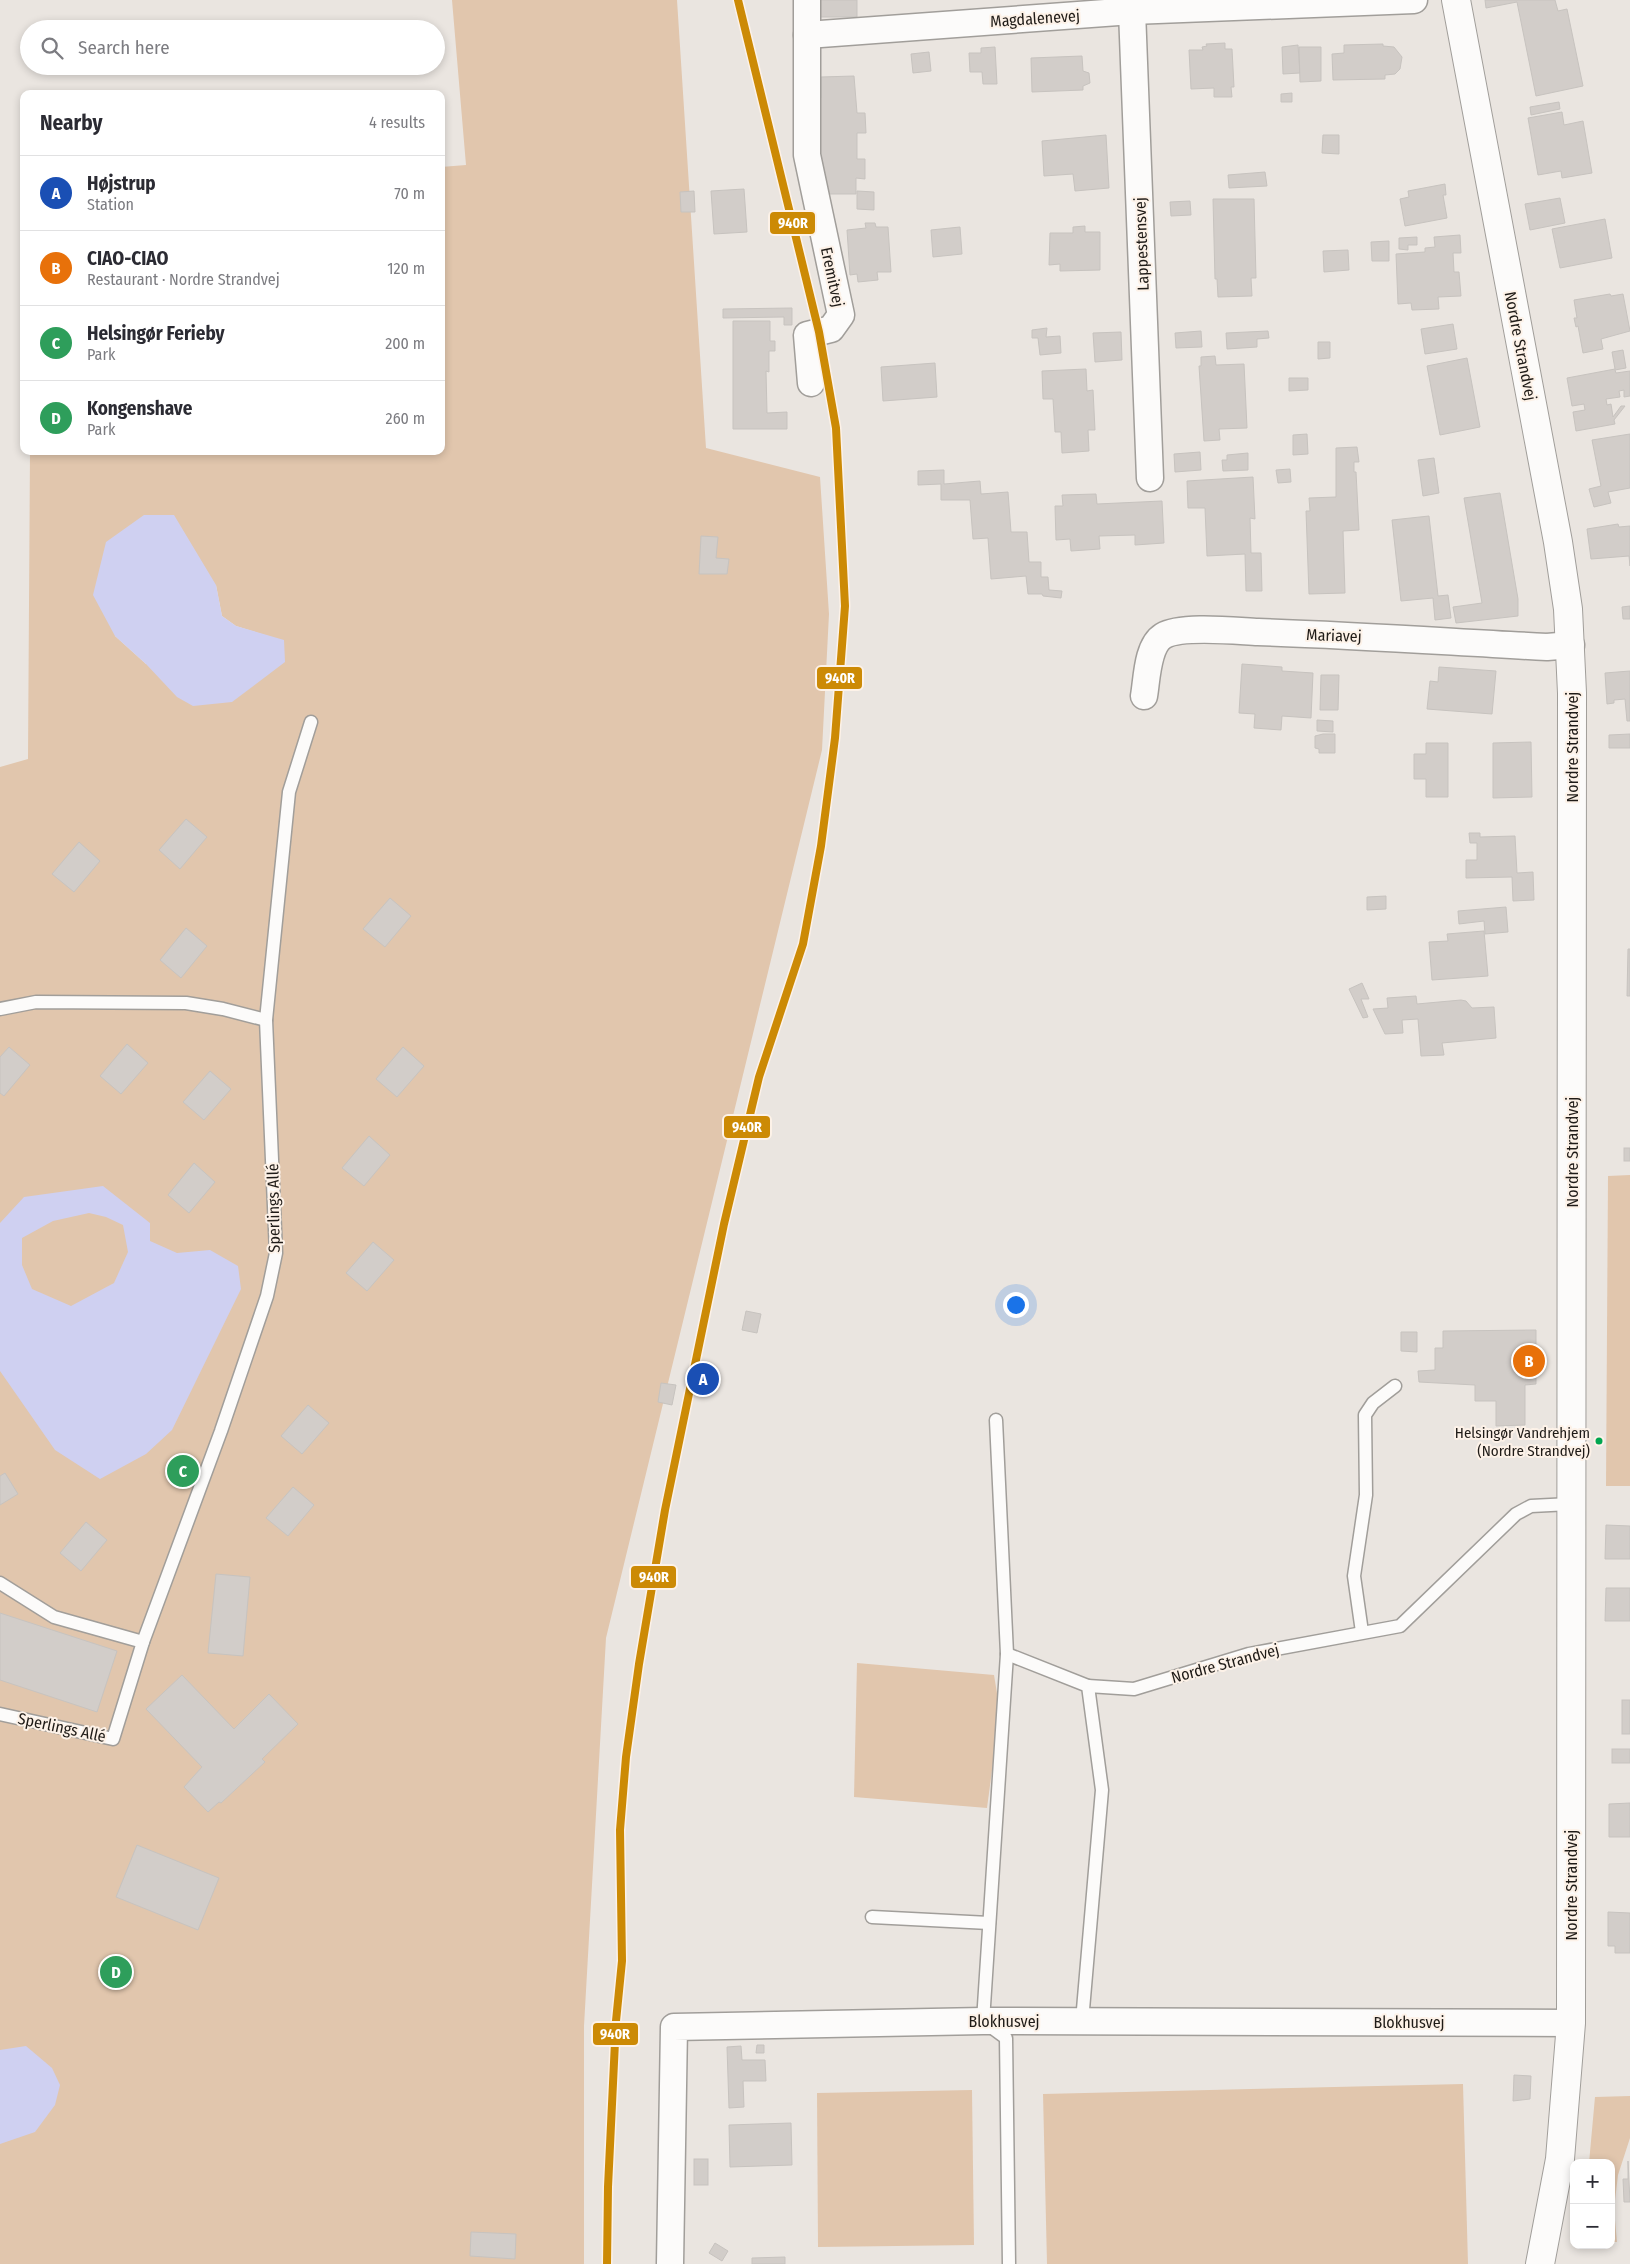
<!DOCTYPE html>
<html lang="en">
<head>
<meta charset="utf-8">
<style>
	:root { --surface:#fff; --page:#f2f2f3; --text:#2b2b33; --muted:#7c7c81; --line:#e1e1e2; --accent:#0f766e }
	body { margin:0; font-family:"Fira Sans Condensed",sans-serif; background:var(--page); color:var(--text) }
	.controls { position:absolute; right:15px; bottom:15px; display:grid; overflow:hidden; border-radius:10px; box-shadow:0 2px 8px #0003 }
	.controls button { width:45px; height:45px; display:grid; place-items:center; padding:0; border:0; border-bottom:1px solid var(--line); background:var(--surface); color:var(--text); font:25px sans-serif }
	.you { position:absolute; left:1015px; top:1304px; width:18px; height:18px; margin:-12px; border:4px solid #fff; border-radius:50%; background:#1a73e8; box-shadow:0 0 0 8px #1a73e833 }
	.badge { display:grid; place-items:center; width:32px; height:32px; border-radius:50%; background:var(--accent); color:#fff; font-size:16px; font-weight:700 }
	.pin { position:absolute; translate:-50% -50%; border:2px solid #fff; box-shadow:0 1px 5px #0006 }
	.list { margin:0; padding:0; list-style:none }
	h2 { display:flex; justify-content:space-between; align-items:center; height:65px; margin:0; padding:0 20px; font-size:21px }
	h2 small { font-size:16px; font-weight:400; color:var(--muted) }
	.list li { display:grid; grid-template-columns:32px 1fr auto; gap:15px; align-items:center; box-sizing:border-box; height:75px; padding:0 20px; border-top:1px solid var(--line) }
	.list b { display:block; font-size:19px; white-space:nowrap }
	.list p { margin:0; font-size:16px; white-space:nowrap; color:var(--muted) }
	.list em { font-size:16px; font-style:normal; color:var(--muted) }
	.icon { flex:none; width:28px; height:28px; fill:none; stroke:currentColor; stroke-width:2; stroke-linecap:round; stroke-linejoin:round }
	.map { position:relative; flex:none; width:1630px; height:2264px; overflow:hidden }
	.search { position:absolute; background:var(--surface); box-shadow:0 2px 8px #0003; left:20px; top:20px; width:425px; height:55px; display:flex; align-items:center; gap:12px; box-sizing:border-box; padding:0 18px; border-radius:28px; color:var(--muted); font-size:19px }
	.panel { position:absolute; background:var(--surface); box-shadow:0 2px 8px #0003; left:20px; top:90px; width:425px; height:365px; border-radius:10px }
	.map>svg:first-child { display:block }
	.green { fill:#e1c6ad; fill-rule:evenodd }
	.water { fill:#cfd0f1; fill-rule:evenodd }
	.building { fill:#d2cdc9; stroke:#c7c3bf }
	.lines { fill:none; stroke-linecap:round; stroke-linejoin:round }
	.service-casing { stroke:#a19e9a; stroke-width:15 }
	.minor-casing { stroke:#a19e9a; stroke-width:29 }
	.secondary-casing { stroke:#a19e9a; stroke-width:30 }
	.service { stroke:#fcfbfa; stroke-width:12 }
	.minor { stroke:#fcfbfa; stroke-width:26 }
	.secondary { stroke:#fcfbfa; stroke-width:28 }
	.rail-1-casing { stroke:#fdf2e8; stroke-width:11 }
	.rail-1 { stroke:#cc8a05; stroke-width:8 }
	.bus-dot { fill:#00a651; stroke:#fdf2e8; stroke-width:2 }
	.labels { text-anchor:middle; stroke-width:4; stroke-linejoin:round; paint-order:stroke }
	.bus-label { font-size:15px; fill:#1f1b17; stroke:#fdf2e8; text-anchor:end }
	.street-label { font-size:16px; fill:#1f1b17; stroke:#fdf2e8 }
	.line-badge { stroke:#fdf2e8; stroke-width:2 }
	.badge-label { font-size:14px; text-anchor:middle; font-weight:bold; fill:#fff }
</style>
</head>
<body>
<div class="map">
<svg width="1630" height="2264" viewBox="0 0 1630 2264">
	<rect width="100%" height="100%" fill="#eae5e0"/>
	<g class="green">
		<path d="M452,0H677L706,448L820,477L829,614L822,750L606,1638L584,2026V2264H0V767L28,759L30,451H441V167L466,165ZM216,585L222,616L236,626L284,641L146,664L115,636Z"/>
		<polygon points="1630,1175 1630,1486 1606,1486 1608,1176"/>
		<polygon points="857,1663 994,1675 1000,1711 987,1808 854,1797"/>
		<polygon points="1463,2084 1468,2264 1047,2264 1043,2094"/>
		<polygon points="972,2090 974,2245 818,2247 817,2093"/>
		<polygon points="1630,2096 1630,2138 1618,2175 1614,2209 1617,2242 1611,2242 1611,2163 1589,2163 1595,2097"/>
	</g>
	<g class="water">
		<polygon points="144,515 174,515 216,585 222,616 236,626 284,640 285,662 232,702 193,706 177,697 146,664 115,636 93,595 106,542"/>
		<path d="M103,1186L150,1223V1241L177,1253L210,1250L238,1266L241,1289L172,1430L146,1454L100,1479L55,1450L0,1371V1223L24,1197ZM89,1213L106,1217L123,1225L128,1252L114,1283L71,1306L32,1289L22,1265V1238L53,1221Z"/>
		<polygon points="26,2046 52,2068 60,2085 55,2105 35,2132 0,2144 0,2050"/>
	</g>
	<g class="building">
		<rect x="819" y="0" width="38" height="17"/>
		<polygon points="1485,0 1555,0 1558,11 1567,9 1583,86 1536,96 1517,2 1486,8"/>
		<polygon points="1225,43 1225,49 1232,49 1234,87 1231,87 1232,97 1214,97 1214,88 1191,89 1189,50 1203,50 1202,47 1207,46 1206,44"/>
		<polygon points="1383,44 1383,46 1394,47 1402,57 1400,69 1395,74 1385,75 1385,79 1333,80 1332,54 1344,53 1344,45"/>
		<polygon points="1298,45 1300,73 1283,74 1282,47"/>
		<polygon points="995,47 997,84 983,84 982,72 970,72 969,53 981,53 981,48"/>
		<polygon points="1299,47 1321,47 1321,81 1300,82"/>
		<polygon points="929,52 931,71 913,73 911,54"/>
		<polygon points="1082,56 1083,71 1089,73 1090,83 1083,86 1083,90 1032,92 1031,58"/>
		<polygon points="854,76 857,113 865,113 866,133 857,133 857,159 865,159 865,179 856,178 856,194 818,194 819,98 821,98 821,77"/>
		<polygon points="1292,93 1292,102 1281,102 1281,94"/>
		<polygon points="1559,102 1560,109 1531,115 1530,107"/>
		<polygon points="1562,112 1564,125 1583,121 1592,173 1562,178 1561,171 1538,175 1528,118"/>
		<polygon points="1106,135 1109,188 1075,191 1073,174 1044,176 1042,141"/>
		<polygon points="1323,135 1339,135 1339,154 1322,153"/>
		<polygon points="1265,172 1267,186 1229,188 1228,175"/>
		<polygon points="1445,184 1446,195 1443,195 1447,218 1405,226 1400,199 1409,197 1408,191"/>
		<polygon points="744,189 747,232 714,234 711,191"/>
		<polygon points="694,191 695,212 681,212 680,192"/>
		<polygon points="857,191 874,192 874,210 857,209"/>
		<polygon points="1560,198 1565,223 1530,230 1525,204"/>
		<polygon points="1213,199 1254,199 1256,278 1251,278 1252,296 1218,297 1217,279 1215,279"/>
		<polygon points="1190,201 1191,215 1171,216 1170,202"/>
		<polygon points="1605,219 1612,258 1560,268 1552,229"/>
		<polygon points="865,223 875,223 876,227 888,227 891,272 877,272 878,280 858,282 857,274 850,275 847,230 866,228"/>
		<polygon points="1085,226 1085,232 1100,232 1100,270 1060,271 1060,264 1049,265 1050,233 1073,233 1073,227"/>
		<polygon points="960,227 962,254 933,257 931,230"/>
		<polygon points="1460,235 1461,253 1453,253 1454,272 1459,272 1461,296 1438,297 1439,309 1412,310 1411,303 1398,304 1396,254 1425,252 1425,248 1435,247 1434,237"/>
		<polygon points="1417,237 1417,245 1408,245 1408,250 1399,249 1399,238"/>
		<polygon points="1389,241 1389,261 1372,261 1371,242"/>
		<polygon points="1348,250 1349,270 1324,272 1323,251"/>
		<polygon points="1610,294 1611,296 1623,294 1630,331 1601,339 1603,349 1583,353 1578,326 1576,327 1574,318 1577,318 1574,300"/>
		<polygon points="792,308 792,325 784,325 784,317 723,318 723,309"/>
		<polygon points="733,321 770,321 770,341 775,341 775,351 769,351 769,372 766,371 767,413 787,412 787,429 733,429"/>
		<polygon points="1453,324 1457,349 1425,354 1421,329"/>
		<polygon points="1047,328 1046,337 1060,336 1061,353 1040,355 1038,338 1032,338 1032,330"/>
		<polygon points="1201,331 1202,347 1176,348 1175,333"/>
		<polygon points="1268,331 1269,338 1257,339 1257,347 1227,349 1226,333"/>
		<polygon points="1121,332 1122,360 1095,362 1093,333"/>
		<polygon points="1318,342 1330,342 1330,358 1318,359"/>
		<polygon points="1623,350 1626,368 1615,370 1616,373 1630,371 1630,396 1624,397 1624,390 1619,391 1620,397 1606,399 1607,405 1611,404 1613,417 1621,406 1625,406 1614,420 1615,424 1576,431 1573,412 1585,410 1584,404 1572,406 1567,378 1615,369 1612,352"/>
		<polygon points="1215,356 1216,365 1244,364 1247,428 1219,429 1220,440 1204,441 1199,366 1201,366 1201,357"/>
		<polygon points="1467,358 1480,427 1440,435 1427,366"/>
		<polygon points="935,363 937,397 883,401 881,367"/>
		<polygon points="1086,369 1087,391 1093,390 1095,430 1088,430 1089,451 1062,453 1061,432 1055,432 1053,399 1043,399 1042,371"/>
		<polygon points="1289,378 1308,378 1308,390 1289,391"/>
		<polygon points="1307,434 1308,454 1293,455 1293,435"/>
		<polygon points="1630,434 1630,488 1608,492 1611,503 1594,507 1589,489 1601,486 1592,440"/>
		<polygon points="1357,447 1359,462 1354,462 1354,472 1356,472 1359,530 1343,531 1345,593 1309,594 1306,511 1310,511 1309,498 1336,497 1336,448"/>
		<polygon points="1200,452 1201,470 1175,472 1174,454"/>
		<polygon points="1248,453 1248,470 1223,471 1222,460 1227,460 1227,455"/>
		<polygon points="1434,458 1439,493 1423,496 1418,460"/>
		<polygon points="1290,469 1291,482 1278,483 1276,470"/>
		<polygon points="944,470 944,484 980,481 981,494 1008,492 1011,532 1027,532 1029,562 1041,562 1041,577 1048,577 1049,590 1062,591 1061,598 1043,596 1042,594 1028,594 1026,576 991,579 988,538 973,539 970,500 941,500 941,484 918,485 918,471"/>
		<polygon points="1253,477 1255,519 1250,518 1251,553 1261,553 1262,591 1246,591 1245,554 1207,556 1205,508 1188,508 1187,481"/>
		<polygon points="1500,493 1518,599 1518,616 1456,623 1453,607 1482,603 1464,498"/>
		<polygon points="1096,494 1097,504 1162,501 1164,543 1135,545 1135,535 1099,536 1100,549 1071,551 1070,539 1056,540 1055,506 1063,506 1062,495"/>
		<polygon points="1429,516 1438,596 1448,595 1451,618 1435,620 1433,598 1401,601 1392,520"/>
		<polygon points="1618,524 1619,527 1630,526 1630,566 1629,556 1591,559 1587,529"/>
		<polygon points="701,536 718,537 716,558 729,559 727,574 699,574"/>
		<polygon points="1630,606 1630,619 1623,619 1622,607"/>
		<polygon points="1242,664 1282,667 1282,671 1313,673 1311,718 1282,716 1281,730 1254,728 1255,714 1239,713"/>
		<polygon points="1439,667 1496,671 1492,714 1427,709 1430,681 1438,682"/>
		<polygon points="1630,671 1630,721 1627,721 1625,699 1614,700 1614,703 1607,704 1605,673"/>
		<polygon points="1321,675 1339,675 1338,710 1320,710"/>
		<polygon points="1317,720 1333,721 1333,732 1317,731"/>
		<polygon points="1323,734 1335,734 1335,753 1319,753 1319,749 1315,748 1315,736"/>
		<polygon points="1630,734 1630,748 1609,748 1609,735"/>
		<polygon points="1531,742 1532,797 1493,798 1493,743"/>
		<polygon points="1426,743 1448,743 1448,797 1426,797 1426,779 1414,779 1414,754 1426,754"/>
		<polygon points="186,819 207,837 180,869 159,850"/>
		<polygon points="1469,833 1480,833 1480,837 1515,836 1517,873 1533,872 1534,900 1513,901 1512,877 1466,878 1466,860 1477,860 1477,843 1470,843"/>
		<polygon points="79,842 100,861 74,892 52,874"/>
		<polygon points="1386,896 1386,909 1367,910 1367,897"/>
		<polygon points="390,898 411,916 385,947 363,929"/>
		<polygon points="1506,907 1508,932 1485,934 1484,921 1459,924 1458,911"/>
		<polygon points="186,928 207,946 181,978 160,960"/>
		<polygon points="1484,931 1488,976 1432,980 1429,942 1448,941 1447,934"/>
		<polygon points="1628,949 1630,949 1630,996 1627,996"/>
		<polygon points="1362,983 1369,999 1361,999 1368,1017 1363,1018 1349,989"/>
		<polygon points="1416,996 1417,1004 1461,1000 1466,1001 1472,1008 1494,1007 1496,1038 1442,1043 1444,1055 1421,1056 1418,1019 1402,1020 1403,1033 1385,1034 1373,1009 1388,1008 1387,998"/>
		<polygon points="127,1044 148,1063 121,1094 100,1076"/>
		<polygon points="9,1047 30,1065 4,1096 0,1093 0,1057"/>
		<polygon points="403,1047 424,1066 397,1097 376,1079"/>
		<polygon points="210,1071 231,1089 204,1120 183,1102"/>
		<polygon points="369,1136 390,1155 364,1186 342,1168"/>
		<rect x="1624" y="1148" width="6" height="13"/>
		<polygon points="194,1163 215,1182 189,1213 168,1195"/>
		<polygon points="373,1242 394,1260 367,1291 346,1273"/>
		<polygon points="746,1311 761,1314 757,1333 742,1330"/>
		<polygon points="1536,1330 1536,1384 1525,1385 1525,1425 1496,1426 1496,1401 1475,1401 1475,1385 1419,1382 1418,1371 1435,1370 1435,1348 1443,1348 1443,1331"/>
		<polygon points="1401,1332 1417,1332 1417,1352 1401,1351"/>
		<polygon points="661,1383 676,1385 672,1405 658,1402"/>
		<polygon points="308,1405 329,1423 302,1454 281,1436"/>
		<polygon points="5,1473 18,1494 0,1505 0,1476"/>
		<polygon points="293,1487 314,1505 288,1536 266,1518"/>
		<polygon points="86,1522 107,1540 81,1571 60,1553"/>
		<polygon points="1606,1525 1630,1526 1630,1559 1605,1559"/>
		<polygon points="216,1574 250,1577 243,1656 208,1653"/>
		<polygon points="1606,1588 1630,1588 1630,1621 1605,1621"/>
		<polygon points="0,1613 117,1651 97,1712 0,1680"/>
		<polygon points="182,1675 234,1729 269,1694 298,1724 262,1759 265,1762 221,1803 219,1802 208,1812 184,1787 202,1767 146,1709"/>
		<rect x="1622" y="1700" width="8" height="34"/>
		<rect x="1612" y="1749" width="18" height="14"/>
		<polygon points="1630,1803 1630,1837 1609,1837 1609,1804"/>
		<polygon points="137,1845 219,1878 198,1930 116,1897"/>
		<polygon points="1608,1912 1630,1913 1630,1953 1615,1953 1615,1946 1608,1946"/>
		<polygon points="757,2045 764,2045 764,2053 756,2053"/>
		<polygon points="741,2046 742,2060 765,2060 766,2081 743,2081 744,2107 729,2108 727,2047"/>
		<polygon points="1514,2075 1531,2076 1530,2099 1513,2101"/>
		<polygon points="791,2123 792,2165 730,2167 729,2125"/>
		<rect x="694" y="2159" width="14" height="26"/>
		<polygon points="1628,2161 1630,2202 1624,2202 1623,2179 1628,2179"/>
		<polygon points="471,2232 516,2234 515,2259 470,2256"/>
		<polygon points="715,2243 728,2251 722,2261 709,2253"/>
		<polygon points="785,2257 785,2264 752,2264 752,2258"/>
	</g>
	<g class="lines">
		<g class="service-casing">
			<g id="service">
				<polyline points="0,1009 36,1002 186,1003 223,1009 266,1020"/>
				<polyline points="996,1420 1007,1654 983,2021 1006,2038 1009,2264"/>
				<polyline points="0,1583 54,1617 143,1642"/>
				<polyline points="1362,1632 1354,1576 1366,1495 1365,1415 1373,1403 1395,1386"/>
				<polyline points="1007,1654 1088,1686 1102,1790 1082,2021"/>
				<polyline points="1088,1686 1134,1689 1249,1654 1400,1626 1516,1514 1531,1506 1570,1504"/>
				<polyline points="0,1714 113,1739 143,1642 221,1431 267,1296 276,1253 266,1020 289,792 311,722"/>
				<polyline points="872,1917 989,1923"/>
			</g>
		</g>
		<g class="minor-casing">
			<g id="minor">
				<polyline points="807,0 807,155 841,315 831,329 807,335 811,383"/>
				<polyline points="1132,11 1150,478"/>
				<polyline points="807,35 1132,11 1414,0"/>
				<path d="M1144,696C1147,679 1147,646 1163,636C1181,625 1236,631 1258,632C1354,635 1451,642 1547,647L1571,645"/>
				<polyline points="670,2264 674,2027 983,2021 1571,2023"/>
			</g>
		</g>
		<g class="secondary-casing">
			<polyline id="secondary" points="1456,0 1558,542 1568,609 1572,693 1571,2023 1560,2159 1540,2264"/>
		</g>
		<use href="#service" class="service"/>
		<use href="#minor" class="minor"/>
		<use href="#secondary" class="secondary"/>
		<g class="rail-1-casing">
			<polyline id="rail-1" points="607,2264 608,2187 616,2021 622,1961 620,1830 626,1757 639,1664 665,1510 724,1224 759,1077 803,944 821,846 835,738 845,606 836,428 819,332 738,0"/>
		</g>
		<use href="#rail-1" class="rail-1"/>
	</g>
	<circle class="bus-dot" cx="1599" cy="1441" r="4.5"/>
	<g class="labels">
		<g class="bus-label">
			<text x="1590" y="1438">Helsingør Vandrehjem<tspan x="1590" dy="18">(Nordre Strandvej)</tspan></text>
		</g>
		<g class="street-label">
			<text transform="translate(1035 18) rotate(-4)" y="6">Magdalenevej</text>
			<text transform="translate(1141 244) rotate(-92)" y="6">Lappestensvej</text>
			<text transform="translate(833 277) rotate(78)" y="6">Eremitvej</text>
			<text transform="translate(1521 346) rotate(79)" y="6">Nordre Strandvej</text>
			<text transform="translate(1334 635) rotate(2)" y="6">Mariavej</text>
			<text transform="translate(1572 747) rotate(-90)" y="6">Nordre Strandvej</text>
			<text transform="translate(1572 1152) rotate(-90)" y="6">Nordre Strandvej</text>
			<text transform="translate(273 1208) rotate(-91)" y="6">Sperlings Allé</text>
			<text transform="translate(1225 1663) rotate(-15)" y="6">Nordre Strandvej</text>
			<text transform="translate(62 1727) rotate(12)" y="6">Sperlings Allé</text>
			<text transform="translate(1571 1885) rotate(-90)" y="6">Nordre Strandvej</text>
			<text x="1004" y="2027">Blokhusvej</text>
			<text x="1409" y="2028">Blokhusvej</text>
		</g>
	</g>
	<g class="line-badge">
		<rect x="769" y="211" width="47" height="24" rx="5" fill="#cc8a05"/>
		<rect x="816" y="666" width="47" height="24" rx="5" fill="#cc8a05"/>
		<rect x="723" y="1115" width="48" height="24" rx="5" fill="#cc8a05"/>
		<rect x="630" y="1565" width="47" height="24" rx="5" fill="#cc8a05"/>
		<rect x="592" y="2022" width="47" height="24" rx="5" fill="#cc8a05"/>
	</g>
	<g class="badge-label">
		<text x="793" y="228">940R</text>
		<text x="840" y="683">940R</text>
		<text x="747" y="1132">940R</text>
		<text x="654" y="1582">940R</text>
		<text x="615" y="2039">940R</text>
	</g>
</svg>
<div class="controls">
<button>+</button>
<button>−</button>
</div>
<div class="you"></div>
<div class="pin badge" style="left:703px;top:1379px;background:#1a4fb4">A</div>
<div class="pin badge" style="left:1529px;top:1361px;background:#e8710a">B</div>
<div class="pin badge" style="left:183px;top:1471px;background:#2e9e5b">C</div>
<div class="pin badge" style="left:116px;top:1972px;background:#2e9e5b">D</div>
<div class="search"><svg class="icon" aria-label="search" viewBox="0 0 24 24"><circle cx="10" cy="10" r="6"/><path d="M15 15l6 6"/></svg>Search here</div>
<section class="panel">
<h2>Nearby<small>4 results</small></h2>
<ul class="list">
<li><span class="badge" style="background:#1a4fb4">A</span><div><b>Højstrup</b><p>Station</p></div><em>70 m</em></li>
<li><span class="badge" style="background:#e8710a">B</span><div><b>CIAO-CIAO</b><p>Restaurant · Nordre Strandvej</p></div><em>120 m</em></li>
<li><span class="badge" style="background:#2e9e5b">C</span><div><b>Helsingør Ferieby</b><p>Park</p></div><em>200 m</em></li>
<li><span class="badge" style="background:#2e9e5b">D</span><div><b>Kongenshave</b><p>Park</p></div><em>260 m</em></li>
</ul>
</section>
</div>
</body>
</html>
